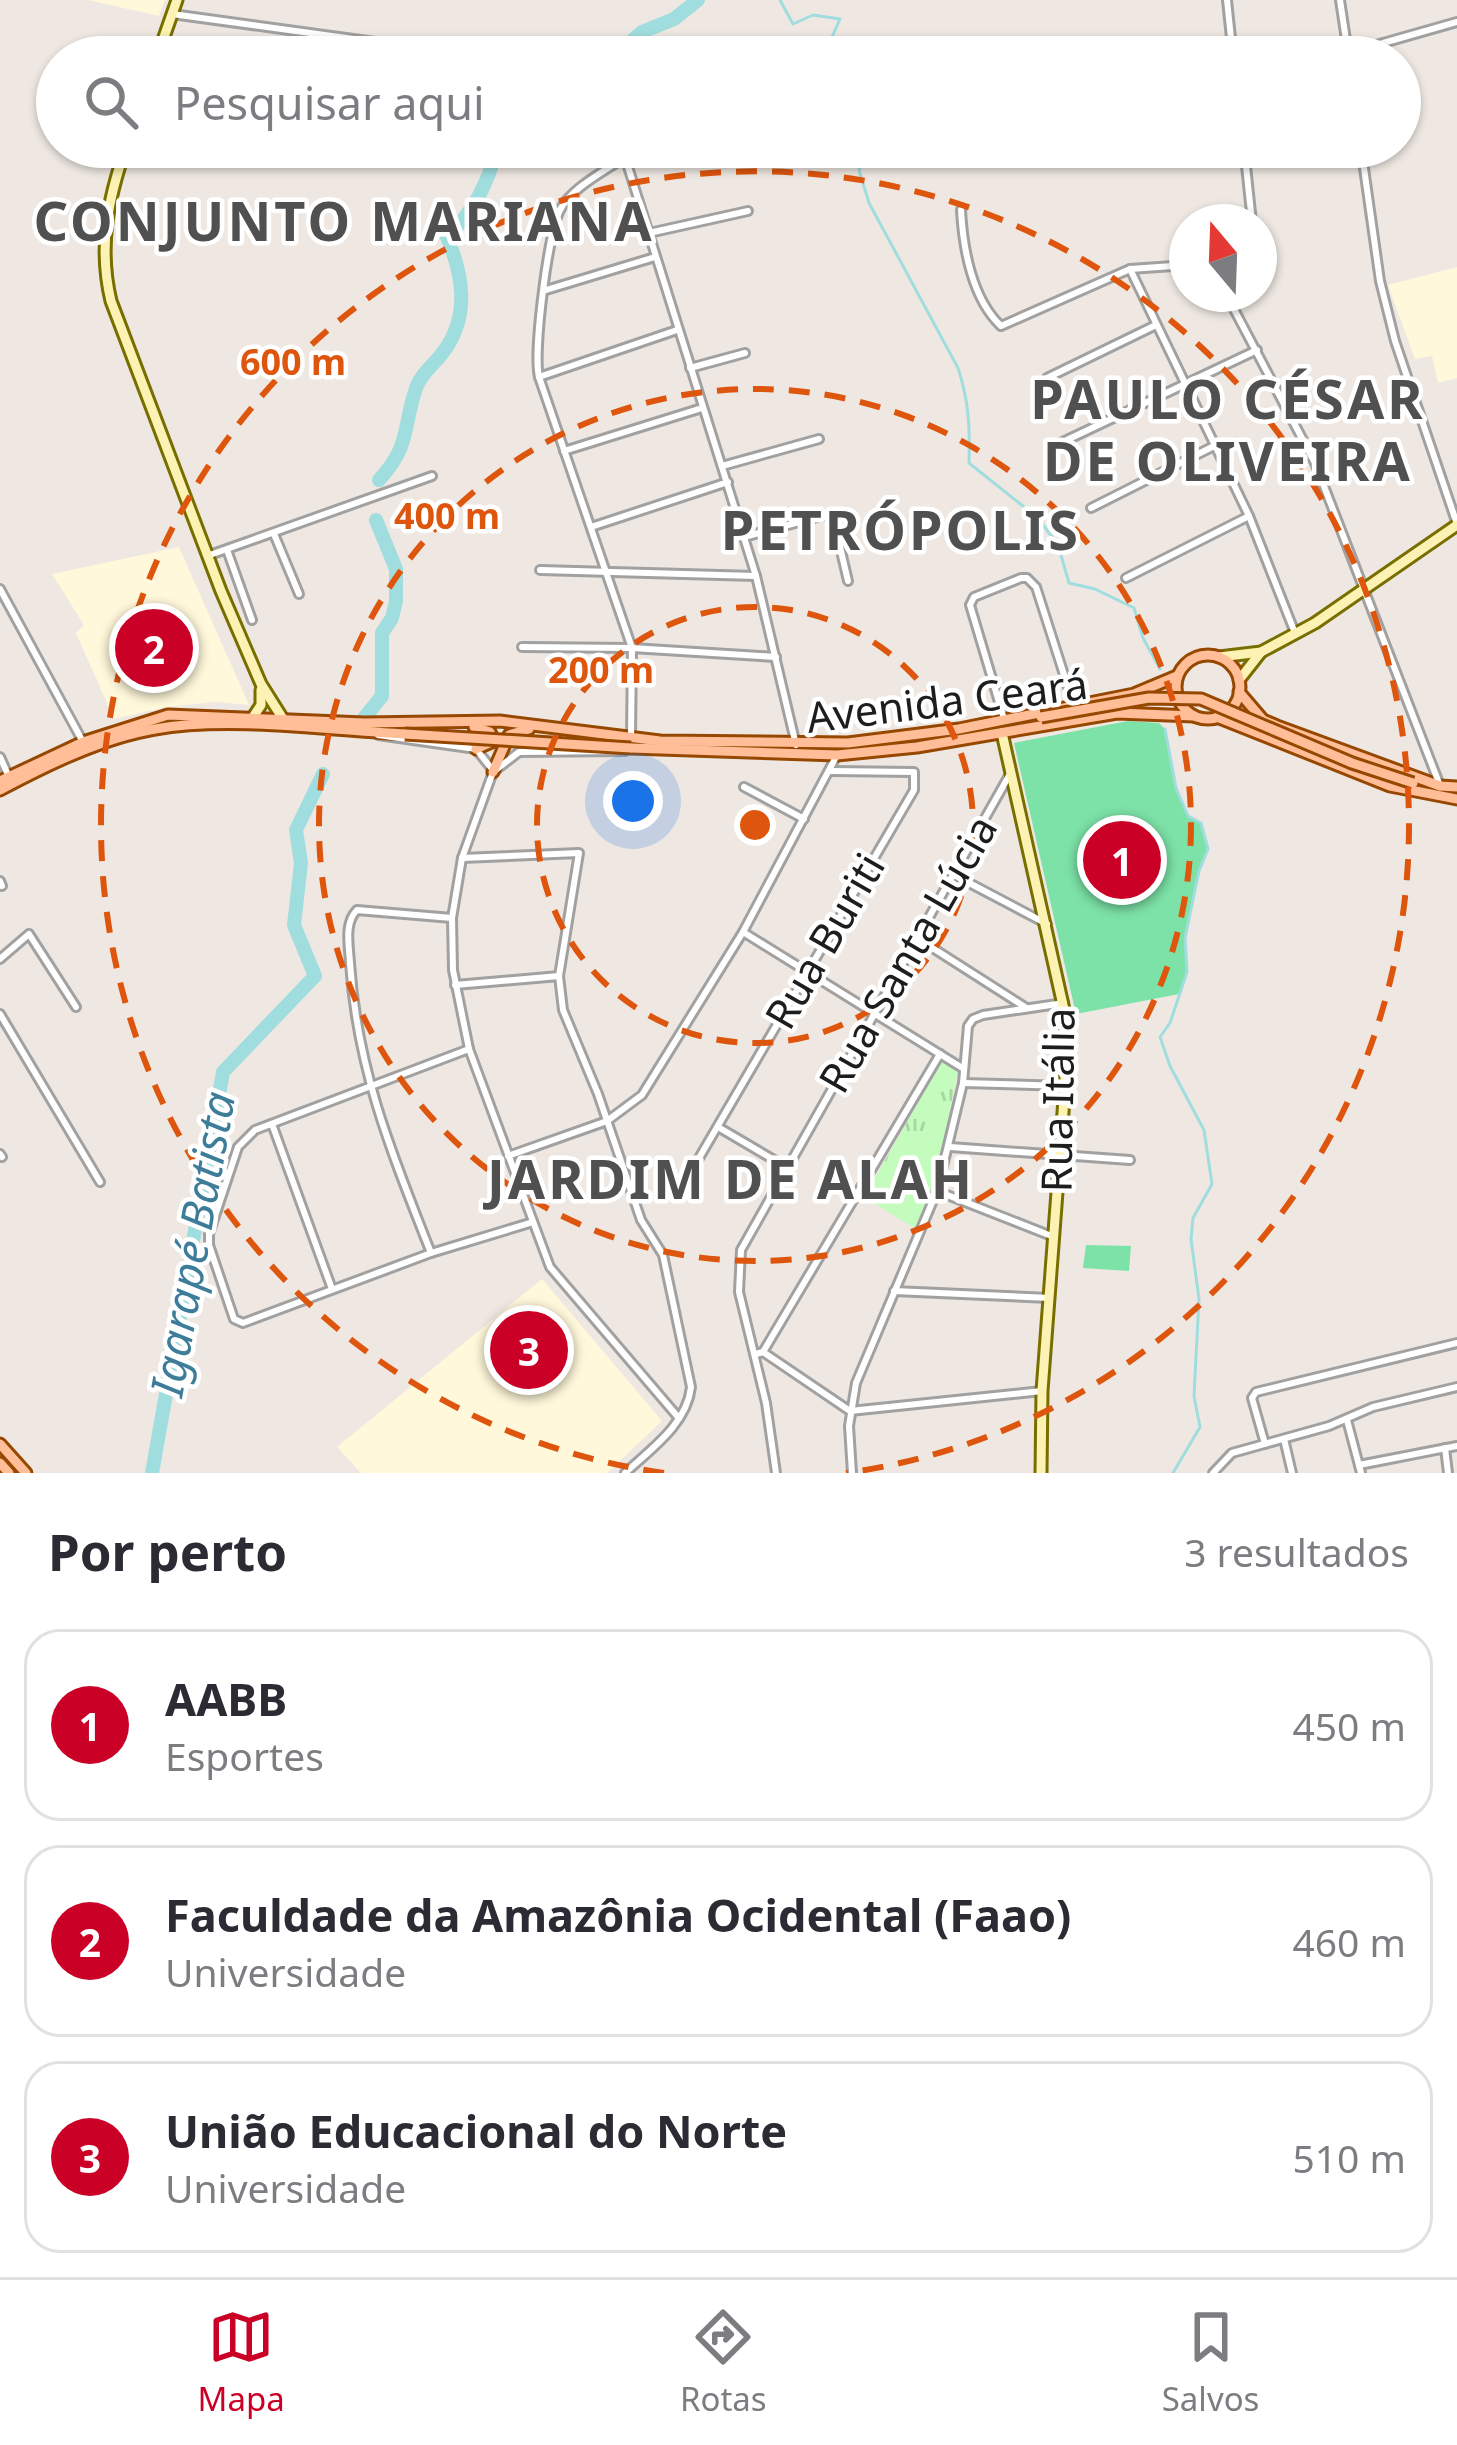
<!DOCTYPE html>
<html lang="pt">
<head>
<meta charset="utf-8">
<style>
	:root { --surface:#fff; --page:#f7f7f7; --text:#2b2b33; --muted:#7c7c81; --line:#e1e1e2; --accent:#ca0027 }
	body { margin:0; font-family:"Noto Sans",sans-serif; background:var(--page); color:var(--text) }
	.compass { position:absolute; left:1169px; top:204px; width:108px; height:108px; border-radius:50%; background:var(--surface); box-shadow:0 3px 9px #0004; rotate:341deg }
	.you { position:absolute; left:633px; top:801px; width:42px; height:42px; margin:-30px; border:9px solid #fff; border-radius:50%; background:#1a73e8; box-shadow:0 0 0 18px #1a73e833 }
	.badge { display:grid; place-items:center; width:78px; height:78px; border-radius:50%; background:var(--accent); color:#fff; font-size:39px; font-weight:700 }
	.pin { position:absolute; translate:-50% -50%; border:6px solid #fff; box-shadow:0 3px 12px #0006 }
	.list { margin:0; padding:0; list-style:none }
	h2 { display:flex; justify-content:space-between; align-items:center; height:156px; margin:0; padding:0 48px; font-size:51px }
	h2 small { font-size:39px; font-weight:400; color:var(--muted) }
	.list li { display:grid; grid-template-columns:78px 1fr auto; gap:36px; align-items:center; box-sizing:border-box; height:192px; margin:0 24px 24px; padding:0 24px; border:3px solid var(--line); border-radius:36px }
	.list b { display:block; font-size:45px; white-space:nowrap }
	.list p { margin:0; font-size:39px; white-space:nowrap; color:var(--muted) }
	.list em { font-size:39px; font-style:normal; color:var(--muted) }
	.icon { flex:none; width:66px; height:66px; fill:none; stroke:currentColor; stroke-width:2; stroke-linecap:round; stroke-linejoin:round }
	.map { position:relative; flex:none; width:1457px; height:1473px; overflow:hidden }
	.search { position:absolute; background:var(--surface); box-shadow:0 3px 9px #0004; left:36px; right:36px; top:36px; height:132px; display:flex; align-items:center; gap:30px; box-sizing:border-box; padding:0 42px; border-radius:66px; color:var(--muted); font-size:45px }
	.sheet { height:804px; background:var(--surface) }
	nav { display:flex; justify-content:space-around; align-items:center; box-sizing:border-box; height:168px; border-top:3px solid var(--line); background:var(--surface); font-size:33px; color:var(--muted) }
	nav a { display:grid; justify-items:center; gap:6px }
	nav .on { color:var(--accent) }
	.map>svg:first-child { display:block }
	.education { fill:#fff8db }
	.park { fill:url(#park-tufts) }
	.pitch { fill:#7ce2a7 }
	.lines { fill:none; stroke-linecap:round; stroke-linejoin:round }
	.stream { stroke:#a0dddf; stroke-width:3 }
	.river { stroke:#a0dddf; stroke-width:14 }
	.street-casing { stroke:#a1a1a1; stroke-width:12 }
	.secondary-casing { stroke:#786e00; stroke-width:15 }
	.primary-casing { stroke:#964800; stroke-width:15 }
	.street { stroke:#fff; stroke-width:6 }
	.secondary { stroke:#fcf2b3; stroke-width:9 }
	.primary { stroke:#ffbe97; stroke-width:9 }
	.primary-bridge-casing { stroke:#964800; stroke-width:15; stroke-linecap:butt }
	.primary-bridge { stroke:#ffbe97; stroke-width:9 }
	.ring { fill:none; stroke:#de560d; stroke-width:6; stroke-dasharray:21 15 }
	.labels { text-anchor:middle; stroke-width:9; stroke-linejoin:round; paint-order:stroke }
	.street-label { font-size:42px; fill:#1d1d1d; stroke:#fff }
	.water-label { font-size:45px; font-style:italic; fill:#3d7d99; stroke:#fff }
	.district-label { font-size:54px; font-weight:bold; letter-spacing:3px; fill:#505050; stroke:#fff }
	.centre { fill:#de560d; stroke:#fff; stroke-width:6 }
	.ring-label { font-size:36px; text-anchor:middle; font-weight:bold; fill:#de560d; stroke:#fff; stroke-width:9; stroke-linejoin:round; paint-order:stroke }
</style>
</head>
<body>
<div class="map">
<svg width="1457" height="1473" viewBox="0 0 1457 1473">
	<defs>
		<pattern id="park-tufts" width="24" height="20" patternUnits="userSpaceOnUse" patternTransform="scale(3)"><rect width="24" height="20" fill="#c4fcbd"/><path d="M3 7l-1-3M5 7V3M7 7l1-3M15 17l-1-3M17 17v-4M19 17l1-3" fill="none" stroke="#a8d8a2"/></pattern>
	</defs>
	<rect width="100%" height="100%" fill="#efe8e2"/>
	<g class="education">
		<polygon points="88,0 165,0 159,16"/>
		<polygon points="1457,267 1457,378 1438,383 1432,356 1415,359 1388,285"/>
		<polygon points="179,547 249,705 216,702 166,707 114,719 76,633 84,625 52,574"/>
		<polygon points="542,1279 662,1421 607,1473 361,1473 337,1447"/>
	</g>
	<polygon class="park" points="942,1061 958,1071 933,1191 916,1229 864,1197"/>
	<g class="pitch">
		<polygon points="1128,721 1159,723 1165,729 1176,788 1188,816 1201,823 1208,849 1199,871 1185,938 1187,972 1179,994 1076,1014 1014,743"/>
		<polygon points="1086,1245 1131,1246 1129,1271 1083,1268"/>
	</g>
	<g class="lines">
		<g class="stream">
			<polyline points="780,0 793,24 813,15 840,19 823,57"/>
			<path d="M870,147L859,170L869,203L958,368C969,401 970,429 969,463L1038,518L1058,545L1069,583L1095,589L1134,608L1143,638L1160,669"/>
			<polyline points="1165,729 1176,788 1188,816 1201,823 1208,849 1199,871 1185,938 1187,972 1170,1023 1160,1037 1170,1066 1204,1130 1212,1184 1193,1218 1191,1239 1199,1299 1194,1396 1200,1427 1173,1473"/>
		</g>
		<g class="river">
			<polyline points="613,57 642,32 674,19 698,0"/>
			<path d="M379,480C411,445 402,430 416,388C421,373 435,364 444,351C470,315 463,275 447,237C475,210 487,184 498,147"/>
			<polyline points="361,722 382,696 382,633 392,618 396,601 396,569 376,520"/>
			<polyline points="152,1473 223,1072 315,976 294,925 301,863 296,830 323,774"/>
		</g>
		<g class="street-casing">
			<g id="street">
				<polyline points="1227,0 1233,57"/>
				<polyline points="1340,0 1348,53"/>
				<polyline points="172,14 397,45"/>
				<polyline points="1348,53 1457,22"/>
				<polyline points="1244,147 1252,222"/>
				<polyline points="1361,147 1380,281 1395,341 1457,524"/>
				<path d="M961,210C963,248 972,299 1001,326L1130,269L1187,265"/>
				<polyline points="649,233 748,211"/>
				<polyline points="1130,269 1249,516 1295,633"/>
				<polyline points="546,290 655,257"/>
				<polyline points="1226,294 1315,463 1439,783"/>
				<polyline points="690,368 745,353"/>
				<polyline points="539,377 677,330"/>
				<polyline points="1047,378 1156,325"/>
				<polyline points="1052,447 1257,350"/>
				<polyline points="564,451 702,408"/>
				<polyline points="722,466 819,439"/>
				<polyline points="1091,508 1216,445"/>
				<polyline points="591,527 728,482"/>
				<polyline points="274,534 299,594"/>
				<polyline points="744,537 832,513 848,581"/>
				<polyline points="227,550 252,620"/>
				<polyline points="207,556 432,476"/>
				<polyline points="540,570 756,576"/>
				<polyline points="1126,578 1249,516"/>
				<polyline points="0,589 83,742"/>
				<polyline points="522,647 632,648 776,657"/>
				<polyline points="1004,719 970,605 974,597 1021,578 1027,578 1036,587 1073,703"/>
				<polyline points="378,735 476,749 492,769"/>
				<path d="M631,738L632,648L539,377C533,352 548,233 560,210C571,188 605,171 625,157L756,576L796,745"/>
				<polyline points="625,751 519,752 493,772 462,858 452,918 453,970 469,1049 550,1267 678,1417"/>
				<polyline points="0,757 9,777"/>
				<polyline points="744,787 804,819"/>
				<path d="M462,858L579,853L559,976L563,1010L598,1094L641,1220L663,1255L691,1387C687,1424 651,1449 625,1473"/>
				<polyline points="954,875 1047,924"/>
				<polyline points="0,881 2,886"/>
				<polyline points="743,932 964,1069"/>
				<polyline points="917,938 1025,1007"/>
				<polyline points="0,959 29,934 76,1007"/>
				<polyline points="455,985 559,976"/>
				<polyline points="0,1014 100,1182"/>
				<polyline points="469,1049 255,1130 238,1147 209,1234 209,1245 234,1319 243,1323 431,1253 533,1222"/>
				<polyline points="963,1083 1065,1086"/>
				<polyline points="272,1124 332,1289"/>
				<polyline points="718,1127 786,1167"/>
				<polyline points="950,1147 1130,1160"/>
				<polyline points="0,1154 2,1157"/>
				<polyline points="508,1156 607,1121 642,1095 743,932 837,755"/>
				<polyline points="685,1182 914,790 914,772 831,771"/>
				<polyline points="937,1191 1054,1237"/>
				<path d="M431,1253C392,1154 357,1070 350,963C349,945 344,923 357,910L452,918"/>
				<polyline points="894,1291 1050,1298"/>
				<polyline points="763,1352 850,1411 1042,1391"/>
				<polyline points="756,1354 763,1352 940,1054"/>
				<polyline points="1347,1420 1361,1473"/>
				<polyline points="1284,1439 1292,1473"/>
				<polyline points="1265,1444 1252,1398 1256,1392 1457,1343"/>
				<polyline points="1445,1448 1448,1473"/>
				<polyline points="1359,1465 1457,1446"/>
				<polyline points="776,1473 766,1403 739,1292 741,1250 1010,774"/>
				<polyline points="852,1473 849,1426 856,1383 937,1191 963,1083 968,1026 973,1019 983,1015 1064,1003"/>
				<polyline points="1213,1473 1232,1453 1329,1426 1373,1407 1457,1387"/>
			</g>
		</g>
		<g class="secondary-casing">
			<g id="secondary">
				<polyline points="157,57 177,0"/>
				<path d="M126,147C108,199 98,247 111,301L221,591L261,684L283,719"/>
				<polyline points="1219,657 1261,652 1315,623 1457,525"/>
				<polyline points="1239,680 1261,652"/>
				<polyline points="253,717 261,705 261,690"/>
				<polyline points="1002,733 1065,1014 1065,1086 1042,1391 1041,1473"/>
			</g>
		</g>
		<g class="primary-casing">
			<g id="primary">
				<circle cx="1208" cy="687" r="32"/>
				<polyline points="1239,692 1263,720 1277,726 1440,786 1457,787"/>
				<polyline points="1217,717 1390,786 1457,799"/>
				<polyline points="474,727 490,732 494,741 476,749"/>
				<polyline points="631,748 837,755 917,747 1117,713 1194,716"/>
				<polyline points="493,772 509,735 529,729"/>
				<polyline points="0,781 83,742 168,715 364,723 500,721 660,741 848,743 959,729 1134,694 1177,676"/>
				<path d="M0,790C47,765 102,738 155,729C229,716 329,730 405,734"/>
				<polyline points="0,1444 26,1473"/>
				<polyline points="0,1463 9,1473"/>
			</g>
		</g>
		<use href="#street" class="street"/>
		<use href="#secondary" class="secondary"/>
		<use href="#primary" class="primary"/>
		<g class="primary-bridge-casing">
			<g id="primary-bridge">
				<polyline points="1041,717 1149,698 1201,699 1352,763 1413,783"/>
				<polyline points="405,734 631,748"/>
			</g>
		</g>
		<use href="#primary-bridge" class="primary-bridge"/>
	</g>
	<g class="ring">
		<circle cx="755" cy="825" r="218"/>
		<circle cx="755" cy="825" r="436"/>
		<path d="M664 1473A654 654 0 1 1 846 1473"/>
	</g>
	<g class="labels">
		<g class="street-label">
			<text transform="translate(947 701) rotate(-7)" y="15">Avenida Ceará</text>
			<text transform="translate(825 941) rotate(-60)" y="15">Rua Buriti</text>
			<text transform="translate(908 954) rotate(-60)" y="15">Rua Santa Lúcia</text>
			<text transform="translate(1058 1100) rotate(-89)" y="15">Rua Itália</text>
		</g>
		<g class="water-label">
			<text transform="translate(193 1244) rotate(-80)" y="16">Igarapé Batista</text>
		</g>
		<g class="district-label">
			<text x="344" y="241">CONJUNTO MARIANA</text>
			<text x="1228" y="419">PAULO CÉSAR<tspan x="1228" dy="62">DE OLIVEIRA</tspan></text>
			<text x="901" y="550">PETRÓPOLIS</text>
			<text x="731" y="1199">JARDIM DE ALAH</text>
		</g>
	</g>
	<circle cx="755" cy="825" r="18" class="centre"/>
	<g class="ring-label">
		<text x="293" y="375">600 m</text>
		<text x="447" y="529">400 m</text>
		<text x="601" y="683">200 m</text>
	</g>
</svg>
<svg class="compass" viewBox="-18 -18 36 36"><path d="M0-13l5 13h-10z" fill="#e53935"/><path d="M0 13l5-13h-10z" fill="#7c7c81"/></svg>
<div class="you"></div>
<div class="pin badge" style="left:1122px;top:860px">1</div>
<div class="pin badge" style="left:154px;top:648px">2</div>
<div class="pin badge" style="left:529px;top:1350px">3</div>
<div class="search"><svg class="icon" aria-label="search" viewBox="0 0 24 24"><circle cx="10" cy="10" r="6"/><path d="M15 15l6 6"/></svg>Pesquisar aqui</div>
</div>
<section class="sheet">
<h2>Por perto<small>3 resultados</small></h2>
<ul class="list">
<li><span class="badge">1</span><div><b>AABB</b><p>Esportes</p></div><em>450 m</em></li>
<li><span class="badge">2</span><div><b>Faculdade da Amazônia Ocidental (Faao)</b><p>Universidade</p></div><em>460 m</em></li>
<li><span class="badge">3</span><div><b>União Educacional do Norte</b><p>Universidade</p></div><em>510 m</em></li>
</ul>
</section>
<nav>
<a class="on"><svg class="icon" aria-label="map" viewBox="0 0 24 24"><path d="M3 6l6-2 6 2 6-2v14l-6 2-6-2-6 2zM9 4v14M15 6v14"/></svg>Mapa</a>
<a><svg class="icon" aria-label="directions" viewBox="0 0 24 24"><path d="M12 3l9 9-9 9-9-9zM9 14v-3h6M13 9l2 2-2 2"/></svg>Rotas</a>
<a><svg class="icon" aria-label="saved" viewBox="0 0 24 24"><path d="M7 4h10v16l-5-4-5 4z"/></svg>Salvos</a>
</nav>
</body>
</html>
